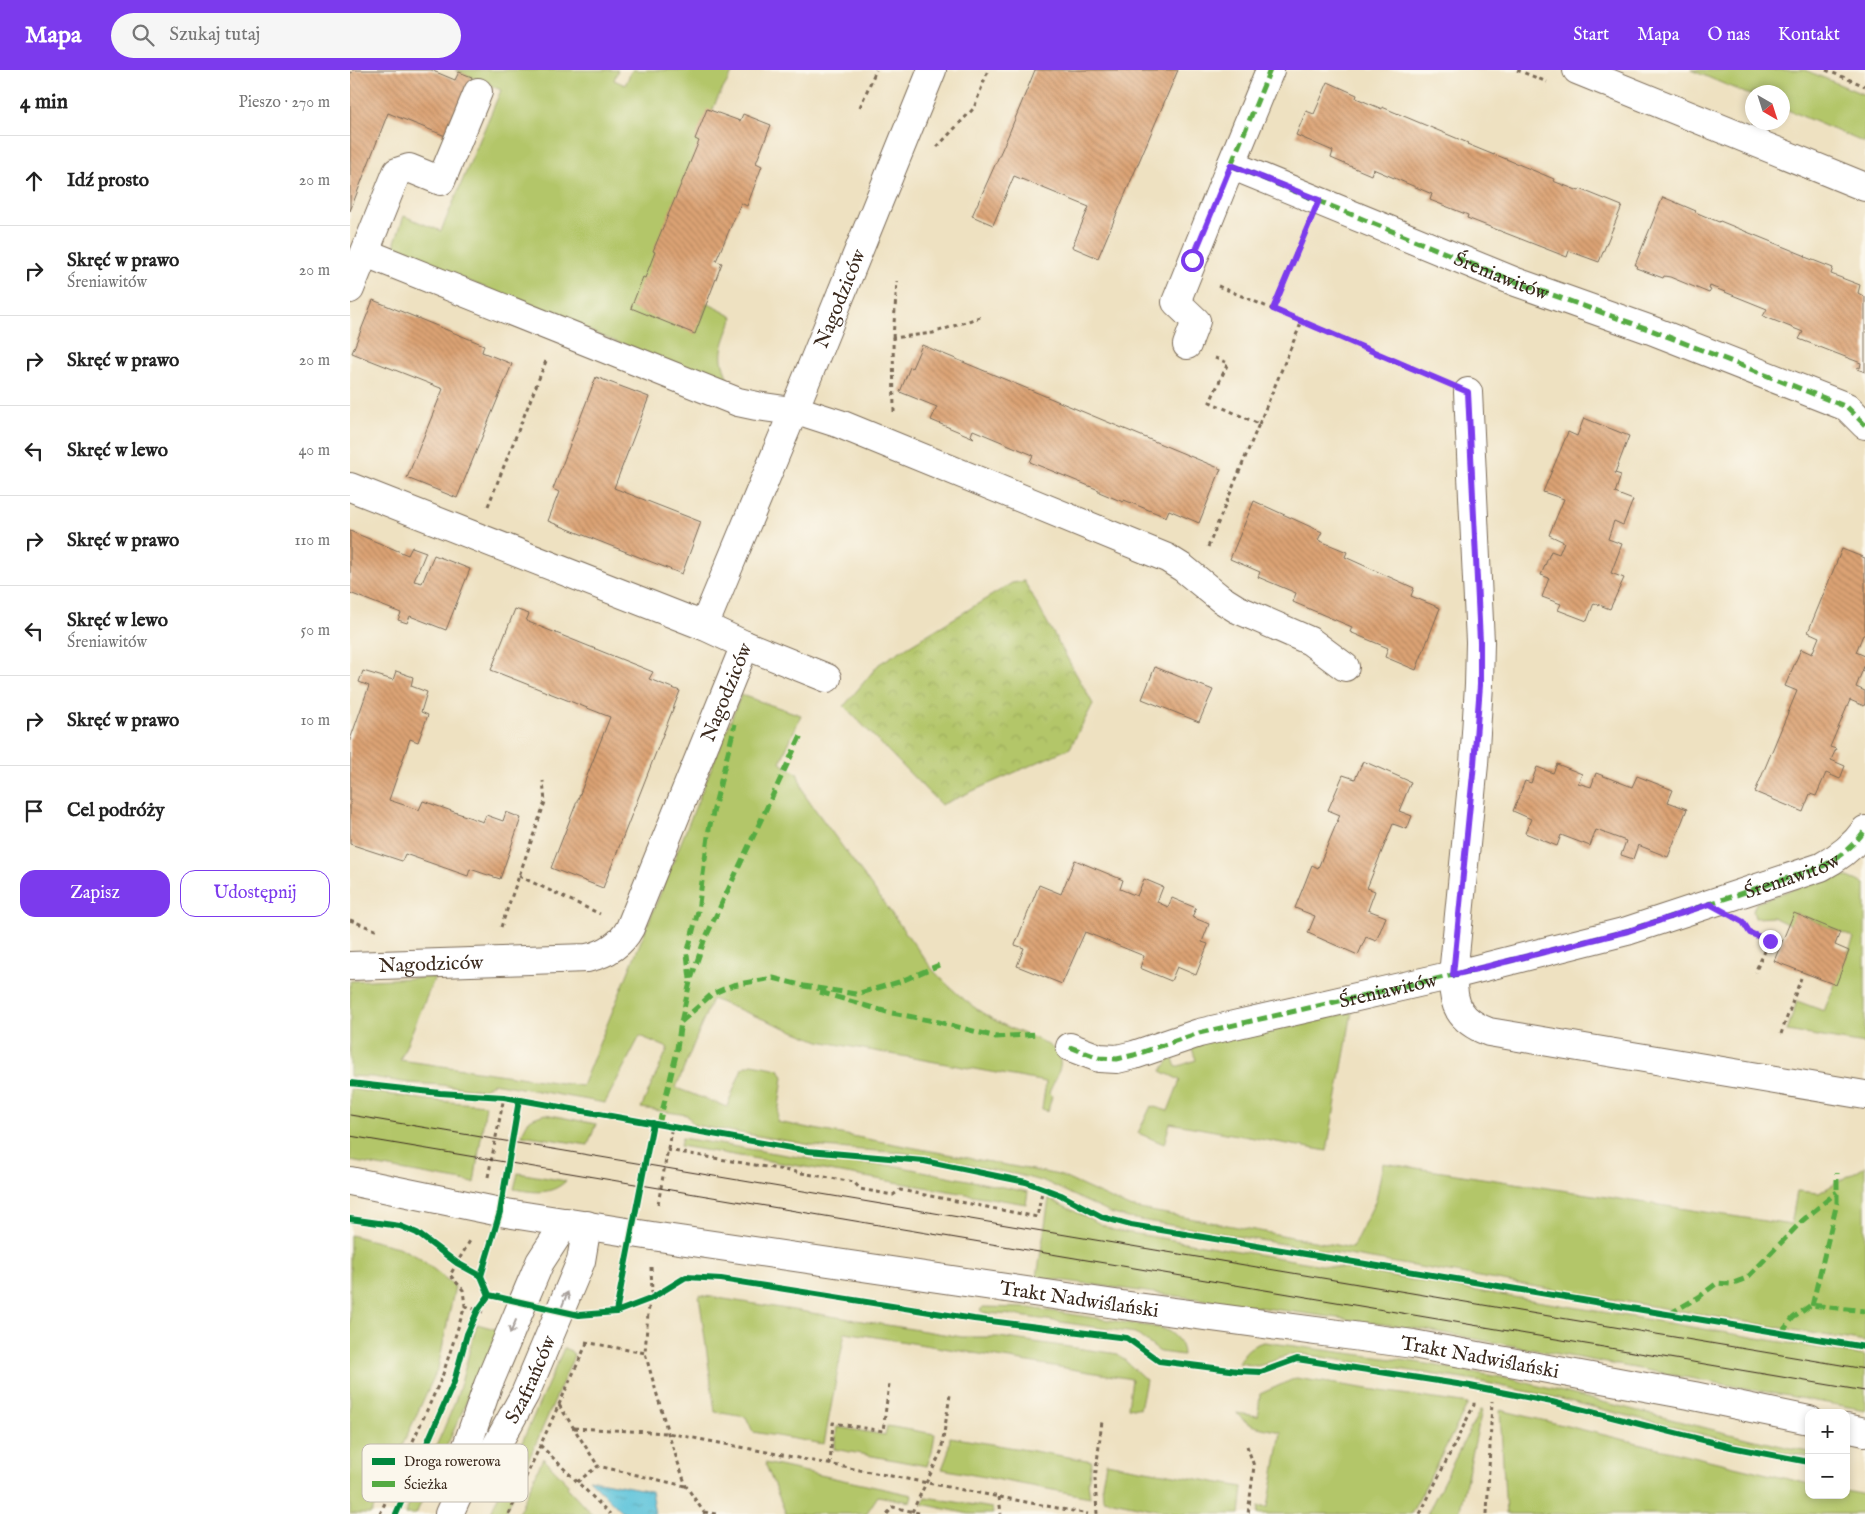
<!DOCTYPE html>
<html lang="pl">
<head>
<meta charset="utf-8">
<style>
	:root { --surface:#fff; --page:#f6f6f6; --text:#222; --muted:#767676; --line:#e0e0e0; --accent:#7c3aed }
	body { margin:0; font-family:"IM FELL English",serif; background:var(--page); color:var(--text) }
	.controls { position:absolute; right:15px; bottom:15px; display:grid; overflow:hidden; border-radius:10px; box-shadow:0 2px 8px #0003 }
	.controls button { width:45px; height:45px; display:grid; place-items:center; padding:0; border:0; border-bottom:1px solid var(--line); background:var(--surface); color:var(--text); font:25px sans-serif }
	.compass { position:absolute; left:1395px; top:15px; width:45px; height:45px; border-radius:50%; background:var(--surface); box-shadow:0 2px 8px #0003; rotate:141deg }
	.stop { position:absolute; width:15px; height:15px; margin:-11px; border:4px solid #7c3aed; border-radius:50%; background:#fff }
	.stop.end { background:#7c3aed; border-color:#fff; box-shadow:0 1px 5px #0008 }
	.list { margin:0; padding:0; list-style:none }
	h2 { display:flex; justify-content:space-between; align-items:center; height:65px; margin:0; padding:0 20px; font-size:21px }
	h2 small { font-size:16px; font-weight:400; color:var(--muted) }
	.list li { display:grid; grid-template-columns:32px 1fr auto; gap:15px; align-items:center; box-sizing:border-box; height:90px; padding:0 20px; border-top:1px solid var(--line) }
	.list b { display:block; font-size:19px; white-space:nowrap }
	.list p { margin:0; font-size:16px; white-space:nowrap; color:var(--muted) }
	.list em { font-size:16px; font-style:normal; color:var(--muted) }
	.actions { display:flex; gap:10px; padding:15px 20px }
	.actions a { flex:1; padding:11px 0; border:1px solid var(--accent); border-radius:15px; text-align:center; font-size:18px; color:var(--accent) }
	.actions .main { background:var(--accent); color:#fff }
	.icon { flex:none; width:28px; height:28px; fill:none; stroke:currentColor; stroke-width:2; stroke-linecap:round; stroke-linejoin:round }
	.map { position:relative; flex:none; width:1515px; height:1444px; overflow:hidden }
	header { display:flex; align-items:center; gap:30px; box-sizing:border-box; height:70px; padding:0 25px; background:var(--accent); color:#fff }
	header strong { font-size:24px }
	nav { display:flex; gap:28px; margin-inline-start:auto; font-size:18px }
	.search { width:350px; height:45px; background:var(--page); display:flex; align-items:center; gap:12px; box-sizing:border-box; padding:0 18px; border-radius:28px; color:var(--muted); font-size:19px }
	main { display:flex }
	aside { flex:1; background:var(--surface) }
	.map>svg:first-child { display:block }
	.green { fill:#b3c669; stroke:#777844 }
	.park { fill:url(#park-crowns); stroke:#777844 }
	.water { fill:url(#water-ripples); stroke:#4c767c }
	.building { fill:url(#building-back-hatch) }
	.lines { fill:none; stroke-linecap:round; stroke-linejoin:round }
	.minor-casing { stroke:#7a6a57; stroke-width:30 }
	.path { stroke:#7a6a57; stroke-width:3; stroke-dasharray:4 4; stroke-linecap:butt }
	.minor { stroke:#fff; stroke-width:28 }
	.tram { stroke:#3b2a1e; stroke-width:1 }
	.quiet { stroke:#55ab43; stroke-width:5; stroke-dasharray:10 5; stroke-linecap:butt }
	.cycleway-casing { stroke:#fbf7ec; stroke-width:9 }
	.cycleway { stroke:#00873e; stroke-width:6 }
	.oneway { stroke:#a79f9a }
	.route { stroke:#7c3aed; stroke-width:6 }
	.labels { text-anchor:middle; stroke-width:4.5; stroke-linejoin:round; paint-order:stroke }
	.street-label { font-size:20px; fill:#3b2a1e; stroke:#fbf7ec }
	.key { fill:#fbf7ec; stroke:#c1baae; stroke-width:1 }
	.key-label { font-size:14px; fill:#3b2a1e }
</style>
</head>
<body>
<header>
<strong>Mapa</strong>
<div class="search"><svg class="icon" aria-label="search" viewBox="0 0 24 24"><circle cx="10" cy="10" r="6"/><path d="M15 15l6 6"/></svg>Szukaj tutaj</div>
<nav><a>Start</a><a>Mapa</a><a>O nas</a><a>Kontakt</a></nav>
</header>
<main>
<aside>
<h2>4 min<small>Pieszo · 270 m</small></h2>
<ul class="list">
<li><svg class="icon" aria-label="ahead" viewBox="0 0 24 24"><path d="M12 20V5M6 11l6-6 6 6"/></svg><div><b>Idź prosto</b></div><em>20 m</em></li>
<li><svg class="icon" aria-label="right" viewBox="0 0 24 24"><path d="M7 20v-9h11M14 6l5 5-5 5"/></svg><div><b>Skręć w prawo</b><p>Śreniawitów</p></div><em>20 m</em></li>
<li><svg class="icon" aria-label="right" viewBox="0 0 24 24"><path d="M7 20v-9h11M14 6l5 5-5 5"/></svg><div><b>Skręć w prawo</b></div><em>20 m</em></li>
<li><svg class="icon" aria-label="left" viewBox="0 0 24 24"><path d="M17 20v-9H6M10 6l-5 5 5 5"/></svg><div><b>Skręć w lewo</b></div><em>40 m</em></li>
<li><svg class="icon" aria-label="right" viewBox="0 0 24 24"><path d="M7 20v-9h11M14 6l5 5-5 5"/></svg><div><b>Skręć w prawo</b></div><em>110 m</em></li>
<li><svg class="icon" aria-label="left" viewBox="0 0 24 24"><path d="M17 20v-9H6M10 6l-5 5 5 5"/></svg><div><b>Skręć w lewo</b><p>Śreniawitów</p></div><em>50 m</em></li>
<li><svg class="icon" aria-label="right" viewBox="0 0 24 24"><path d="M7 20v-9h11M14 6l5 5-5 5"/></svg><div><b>Skręć w prawo</b></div><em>10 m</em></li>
<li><svg class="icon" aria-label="arrive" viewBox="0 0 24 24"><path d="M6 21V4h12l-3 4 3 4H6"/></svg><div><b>Cel podróży</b></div></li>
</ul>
<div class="actions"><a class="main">Zapisz</a><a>Udostępnij</a></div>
</aside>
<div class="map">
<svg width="1515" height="1444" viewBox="0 0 1515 1444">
	<defs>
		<pattern id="park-crowns" width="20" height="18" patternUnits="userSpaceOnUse" patternTransform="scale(1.25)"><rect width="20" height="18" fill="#b3c669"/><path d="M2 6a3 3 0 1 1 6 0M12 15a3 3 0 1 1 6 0" fill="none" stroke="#9baa5b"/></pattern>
		<pattern id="water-ripples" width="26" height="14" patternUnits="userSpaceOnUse" patternTransform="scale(1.25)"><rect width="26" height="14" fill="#5cc3da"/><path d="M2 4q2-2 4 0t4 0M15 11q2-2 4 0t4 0" fill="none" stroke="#4d9fb0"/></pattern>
		<pattern id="building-back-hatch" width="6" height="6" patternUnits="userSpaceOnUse" patternTransform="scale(1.25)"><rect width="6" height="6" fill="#dca374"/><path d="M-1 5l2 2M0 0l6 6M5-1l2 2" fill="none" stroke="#b4855f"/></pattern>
	</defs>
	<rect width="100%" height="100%" fill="#fbf7ec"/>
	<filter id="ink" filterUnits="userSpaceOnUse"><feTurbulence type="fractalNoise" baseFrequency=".02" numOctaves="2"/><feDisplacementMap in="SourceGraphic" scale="10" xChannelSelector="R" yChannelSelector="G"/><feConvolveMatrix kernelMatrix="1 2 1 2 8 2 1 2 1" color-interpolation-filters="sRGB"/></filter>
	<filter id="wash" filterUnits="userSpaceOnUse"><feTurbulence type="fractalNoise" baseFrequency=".0096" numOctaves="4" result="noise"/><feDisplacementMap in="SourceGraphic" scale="20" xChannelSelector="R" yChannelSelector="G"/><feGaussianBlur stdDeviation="1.12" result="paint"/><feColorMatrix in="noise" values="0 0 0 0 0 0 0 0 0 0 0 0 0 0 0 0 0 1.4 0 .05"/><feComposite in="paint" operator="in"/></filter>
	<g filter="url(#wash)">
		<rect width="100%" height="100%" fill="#eee1c1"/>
		<g class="green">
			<path d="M105,0H268L264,10L275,15L282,0H379L383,2L367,29L290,227L351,250L357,233L383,247C370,283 366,284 383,320L46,181L45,172L54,146L91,161L151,20Z"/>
			<polygon points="1341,0 1455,0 1515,25 1515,73 1433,38 1432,22 1402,22 1402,26"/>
			<path d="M391,625L451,645L430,693L447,703L456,727L583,900C603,921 624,940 650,953C665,962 703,971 709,986C714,997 703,1013 699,1023L702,1026L698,1041L692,1039L696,1012L469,971L362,929L326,1018L377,1037L392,998L402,994L429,999L433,1007L427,1052L709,1105L779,1137L1002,1178L1026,1130L1033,1093L1441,1155L1447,1121L1469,1123L1515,1096V1272L778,1148L760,1143L698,1113L669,1105L554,1083L473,1077L344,1055L337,1045L291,1038L318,978L290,966L255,1033L143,1013L133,1020L91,1015L59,1013L22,1007L0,1006V911L85,907L50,990L232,1016Z"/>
			<polygon points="1484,806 1498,807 1515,814 1515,974 1437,961 1447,931 1474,941 1504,868 1445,843 1439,855 1423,847 1405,848 1403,841 1406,833 1473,808"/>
			<polygon points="1002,942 977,1081 820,1053 814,1074 788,1063 801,1036 818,1041 830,1010 811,1001 822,986 826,997 846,990 841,976"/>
			<polygon points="0,1019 77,1030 136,1035 124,1113 0,1091"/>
			<path d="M195,1044L246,1054L238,1075L172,1065C177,1049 180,1049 195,1044Z"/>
			<polygon points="332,1068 473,1091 547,1096 678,1122 676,1134 330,1076"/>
			<path d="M168,1103L216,1111C200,1126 183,1122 164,1119Z"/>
			<polygon points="699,1129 763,1160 1515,1286 1515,1340 1076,1260 687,1207"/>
			<polygon points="0,1165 48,1177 68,1187 105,1216 88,1298 21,1444 0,1444"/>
			<polygon points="349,1225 612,1267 649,1267 768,1284 796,1310 790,1339 778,1337 782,1309 495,1262 474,1374 403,1362 396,1347 365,1342"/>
			<path d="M633,1237L680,1238L811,1258C823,1262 833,1272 833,1285L810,1282L785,1263L663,1245L634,1243L630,1240Z"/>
			<path d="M127,1254L149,1260L66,1444H55C71,1407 90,1370 105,1332C114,1306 119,1280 127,1254Z"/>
			<path d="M914,1272L1065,1292L1161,1309L1400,1369L1459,1382V1387L1378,1371L1207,1328L1132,1312L951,1284L938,1285L915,1294L907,1296L889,1293C894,1281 901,1275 914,1272Z"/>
			<polygon points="214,1278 221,1281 224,1286 155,1444 140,1444"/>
			<path d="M946,1308L1118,1334L1061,1444H908L909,1437H918L931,1362C911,1357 901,1359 886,1343L908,1346L910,1324Z"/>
			<polygon points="1130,1340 1132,1340 1109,1444 1077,1444"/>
			<polygon points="1150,1340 1459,1414 1459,1425 1496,1425 1496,1421 1515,1425 1515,1444 1156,1444"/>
			<polygon points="537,1356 585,1364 582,1382 577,1396 484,1379 487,1357 535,1365"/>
			<polygon points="600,1367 742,1391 738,1412 740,1427 592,1399 598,1383"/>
			<polygon points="193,1388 219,1415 217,1417 242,1444 168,1444"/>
			<polygon points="415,1393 562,1425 560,1432 528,1426 516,1444 436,1444"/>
			<polygon points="756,1393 893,1417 890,1444 827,1444 753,1429 752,1413"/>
			<polygon points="576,1427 642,1438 643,1444 619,1444 572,1434"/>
		</g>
		<polygon class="park" points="674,511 743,634 720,678 591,735 494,636 529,594 662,513"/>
		<polygon class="water" points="239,1409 301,1421 305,1444 285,1444 271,1441"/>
		<g id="blocks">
			<g class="building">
				<polygon points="3,0 81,0 105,10 109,2 122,7 98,67 38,43 0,141 0,2 2,3"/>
				<polygon points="685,0 828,0 748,188 722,177 739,137 664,106 643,155 622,146 658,66"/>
				<polygon points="978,12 1007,25 1006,28 1032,39 1032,37 1118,73 1117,74 1144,85 1144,84 1204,109 1203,111 1229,121 1230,119 1272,136 1249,192 1219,181 1217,187 1117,148 1118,145 1080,130 1082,124 1023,99 1021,105 981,88 983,81 946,65 956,41 964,44"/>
				<polygon points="357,39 390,51 393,44 421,55 406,93 412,96 397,136 391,133 366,191 372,193 345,264 281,238 293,207 295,208 305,182 303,181 349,71 345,69"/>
				<polygon points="1313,127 1346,141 1345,142 1369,152 1370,151 1456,186 1455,187 1483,198 1481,204 1510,215 1508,223 1515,227 1515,302 1507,299 1508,297 1510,298 1511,293 1449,269 1453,262 1413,246 1417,239 1360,216 1359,219 1361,220 1359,223 1320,207 1314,206 1313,208 1286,198 1287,195 1285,195"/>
				<polygon points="23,230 134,275 132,282 162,294 107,428 57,408 93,319 2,283"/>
				<polygon points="572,275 871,399 849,453 819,440 816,447 774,430 773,432 749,422 749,420 680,392 683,385 623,360 621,365 624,368 581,350 587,337 550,322 560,297 562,298"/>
				<polygon points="246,307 299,327 264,418 351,452 332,504 198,451 209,422 203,419"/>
				<polygon points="1234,348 1279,366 1265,403 1271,405 1265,423 1283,430 1273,455 1264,451 1258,469 1272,474 1261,503 1274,508 1260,539 1244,533 1237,551 1208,540 1211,534 1192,527 1199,508 1191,505 1201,481 1209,484 1214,472 1199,465 1214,429 1193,422 1218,362 1227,366"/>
				<polygon points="904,431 972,462 968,470 997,482 995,487 1064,518 1061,526 1090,538 1066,600 1035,587 1038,578 1000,562 1002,557 943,532 946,523 908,507 910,502 880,489"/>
				<polygon points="0,461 58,485 62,477 76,482 64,511 72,513 84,485 120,499 96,560 60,546 57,553 48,550 51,543 0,523"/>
				<polygon points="1492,479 1515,488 1515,565 1513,565 1506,582 1515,586 1515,594 1506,617 1515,621 1515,633 1514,636 1500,630 1480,677 1486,679 1481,690 1495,696 1490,709 1476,703 1466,726 1460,724 1453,742 1405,722 1447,621 1435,616 1451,579 1462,584 1469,567 1458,562"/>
				<polygon points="165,539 179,544 176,551 303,602 299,609 330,621 253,818 201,798 260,647 141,600"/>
				<polygon points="805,597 863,620 849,652 792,629"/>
				<polygon points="13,601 43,610 46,601 63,607 61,616 77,622 71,642 78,645 68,672 60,669 39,730 69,740 73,731 133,752 136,745 153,751 156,742 171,748 150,809 120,799 118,806 55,784 52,791 0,774 0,670 19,616 9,612"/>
				<polygon points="1013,691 1061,712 1049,741 1062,746 1057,759 1043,754 1017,818 1025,821 1018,840 1036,847 1026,871 1016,867 1008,885 958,863 965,846 945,838 962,795 968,798 990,745 978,740 993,705 1005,709"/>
				<polygon points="1207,694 1232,704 1228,713 1241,717 1246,703 1282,717 1287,706 1323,720 1318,732 1337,739 1318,787 1288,775 1283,789 1271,785 1276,771 1246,760 1240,776 1211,765 1207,776 1175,763 1181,749 1163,741 1175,711 1181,713 1187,697 1203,703"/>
				<polygon points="725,790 773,810 770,819 787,826 794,809 813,817 807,832 818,837 822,828 846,838 842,847 859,854 852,872 858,874 846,905 827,897 821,911 790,898 794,886 735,862 712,914 667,896 674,878 665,875 689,815 711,824"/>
				<polygon points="1444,843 1490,862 1485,875 1499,881 1486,915 1424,891"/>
			</g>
		</g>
	</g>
	<g filter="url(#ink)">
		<use href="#blocks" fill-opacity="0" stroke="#7a6a57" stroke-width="1"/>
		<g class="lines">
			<g class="minor-casing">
				<g id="minor">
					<path id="s1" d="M920,0L881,95L1166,212L1301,260L1497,337L1515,355"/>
					<polyline points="1227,0 1515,117"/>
					<polyline points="16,183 388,332 407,336 456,343 490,354 817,488 833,498 871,529 887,539 960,571 995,597"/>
					<polyline points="0,219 47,102 59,98 91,111 128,22"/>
					<polyline points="837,275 846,251 826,232 881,95"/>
					<path d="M1118,322L1130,572L1129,615L1124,694L1103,905C1102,936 1110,951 1139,962L1515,1025"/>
					<polyline points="0,417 354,556"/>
					<path id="s2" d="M477,608L395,575L354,556L444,340L582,0"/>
					<path id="s3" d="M0,896L237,888C256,884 271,875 280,858L395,575"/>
					<path d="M720,977L749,988L767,989L784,985L849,963L1103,905L1277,861L1471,797C1488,788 1504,776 1515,760"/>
					<path id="s4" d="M0,1111L150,1142L302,1166L772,1235L1063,1274L1344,1326L1459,1350"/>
					<polyline points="1496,1358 1515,1362"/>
					<path id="s5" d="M109,1423L144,1380L175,1324L231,1191L237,1155"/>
					<polyline points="99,1444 108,1424 116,1379 138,1315 190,1192 216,1152"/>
				</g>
			</g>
			<g class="path">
				<polyline points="1167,0 1197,12"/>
				<polyline points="1476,0 1515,16"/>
				<polyline points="510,37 526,0"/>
				<polyline points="587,77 624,38 638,0"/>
				<polyline points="868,216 1090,310"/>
				<polyline points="923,239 956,160"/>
				<polyline points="543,268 547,211"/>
				<polyline points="544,342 543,268 583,263 630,247"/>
				<polyline points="909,354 952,251"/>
				<polyline points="138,436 196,291"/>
				<polyline points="858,477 909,354 860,332 878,293 865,288"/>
				<polyline points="169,806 250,844"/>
				<polyline points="0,850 28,861"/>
				<polyline points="1396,856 1400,863 1420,871 1405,902"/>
				<polyline points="151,857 195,732 193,711"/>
				<polyline points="1431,964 1451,908"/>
				<polyline points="317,1080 504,1112 510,1119 543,1125 550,1120 687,1147 693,1117"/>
				<polyline points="138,1107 154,1027"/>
				<polyline points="308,1134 322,1056"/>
				<polyline points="301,1197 302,1222 298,1243 295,1283 318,1363 336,1416 355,1444"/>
				<polyline points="115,1236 133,1242"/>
				<polyline points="235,1272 295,1283"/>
				<polyline points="209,1335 248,1396"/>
				<polyline points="224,1358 318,1363 738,1444"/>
				<polyline points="190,1375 260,1444"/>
				<polyline points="897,1376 904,1396 898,1444"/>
				<polyline points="480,1395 483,1353 533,1361 539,1314"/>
				<polyline points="227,1412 248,1396 335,1416"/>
				<polyline points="649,1427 651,1444"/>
				<polyline points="354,1442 366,1444"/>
				<polyline points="562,1442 591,1382 600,1325"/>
				<polyline points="30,1444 92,1307 115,1236 113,1220 100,1205 121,1169"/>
				<polyline points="159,1444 237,1273"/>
				<polyline points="537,1444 543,1437 573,1444"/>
				<polyline points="747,1444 745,1409 752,1351"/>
				<polyline points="1070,1444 1124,1335 1124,1329"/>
				<polyline points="1137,1444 1142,1331"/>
			</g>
			<use href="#minor" class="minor"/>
			<g class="tram">
				<polyline points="0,1045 1515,1299"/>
				<polyline points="0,1066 1515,1321"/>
			</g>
			<g class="quiet">
				<polyline points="920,0 881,95 1166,212 1301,260 1497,337 1515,355"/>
				<polyline points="340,909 337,884 348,841 359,759 385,654"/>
				<polyline points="470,922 537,942 589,952 646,967 689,964"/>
				<polyline points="331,952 362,924 383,915 423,908 454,916 506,924 549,912 589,895"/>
				<path id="s6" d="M720,977L749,988L767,989L784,985L849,963L1103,905L1277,861L1471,797C1488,788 1504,776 1515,760"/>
				<polyline points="309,1054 326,985 331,952 340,912 354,871 451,665"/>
				<polyline points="1462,1236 1487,1133 1487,1103"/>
				<polyline points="1319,1244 1349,1227 1367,1213 1381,1214 1397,1208 1452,1151 1487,1122"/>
				<polyline points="1431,1263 1443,1248 1461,1235 1515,1241"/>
			</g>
			<g class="cycleway-casing">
				<g id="cycleway">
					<polyline points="0,1013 90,1023 154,1027 458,1081 574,1091 676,1112 711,1125 752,1147 781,1155 1515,1277"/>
					<polyline points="0,1149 50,1156 67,1163 107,1193 131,1206 139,1225 229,1245 266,1242 300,1229 336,1207 371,1209 624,1249 777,1268 809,1291 888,1301 911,1302 947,1289 1120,1316 1202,1332 1381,1377 1459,1392"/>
					<polyline points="131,1206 150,1142 169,1030"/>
					<polyline points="266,1242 303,1053"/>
					<polyline points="46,1444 104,1312 117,1264 128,1240 139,1225"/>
				</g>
			</g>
			<use href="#cycleway" class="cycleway"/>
		</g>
		<defs><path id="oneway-shaft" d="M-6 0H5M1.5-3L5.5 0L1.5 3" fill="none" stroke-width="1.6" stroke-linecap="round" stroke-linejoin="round" transform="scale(1.25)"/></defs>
		<g class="oneway">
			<use href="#oneway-shaft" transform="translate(215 1229) rotate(-68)"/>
			<use href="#oneway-shaft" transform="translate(163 1257) rotate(113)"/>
		</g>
	</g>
	<g class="lines" filter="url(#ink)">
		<polyline class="route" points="842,190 881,95 969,130 923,239 1118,322 1130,572 1130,615 1124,694 1103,905 1278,861 1360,834 1393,852 1400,863 1420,871"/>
	</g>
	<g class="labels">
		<g class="street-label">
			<text dy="7" stroke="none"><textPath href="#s1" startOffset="395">Śreniawitów</textPath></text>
			<text dy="7" stroke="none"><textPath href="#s2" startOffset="488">Nagodziców</textPath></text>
			<text dy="7" stroke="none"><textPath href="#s3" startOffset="546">Nagodziców</textPath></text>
			<text dy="7" stroke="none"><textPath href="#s6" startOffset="749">Śreniawitów</textPath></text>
			<text dy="7" stroke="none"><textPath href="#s3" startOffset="81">Nagodziców</textPath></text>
			<text dy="7" stroke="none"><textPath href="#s6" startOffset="329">Śreniawitów</textPath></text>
			<text dy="7" stroke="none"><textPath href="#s4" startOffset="739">Trakt Nadwiślański</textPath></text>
			<text dy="7" stroke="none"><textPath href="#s4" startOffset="1144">Trakt Nadwiślański</textPath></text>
			<text dy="7" stroke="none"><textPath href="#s5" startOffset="135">Szafrańców</textPath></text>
		</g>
	</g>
	<rect x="12" y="1374" width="166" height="58" rx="8" class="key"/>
	<rect x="22" y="1388" width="23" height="7" fill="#00873e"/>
	<rect x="22" y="1411" width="23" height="6" fill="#55ab43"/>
	<g class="key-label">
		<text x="54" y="1396">Droga rowerowa</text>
		<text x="54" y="1419">Ścieżka</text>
	</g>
</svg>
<div class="controls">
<button>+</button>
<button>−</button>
</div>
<svg class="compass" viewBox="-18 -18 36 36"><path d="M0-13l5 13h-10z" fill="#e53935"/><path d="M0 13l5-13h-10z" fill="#767676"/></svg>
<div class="stop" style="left:842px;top:190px"></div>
<div class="stop end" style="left:1420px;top:871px"></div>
</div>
</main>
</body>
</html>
